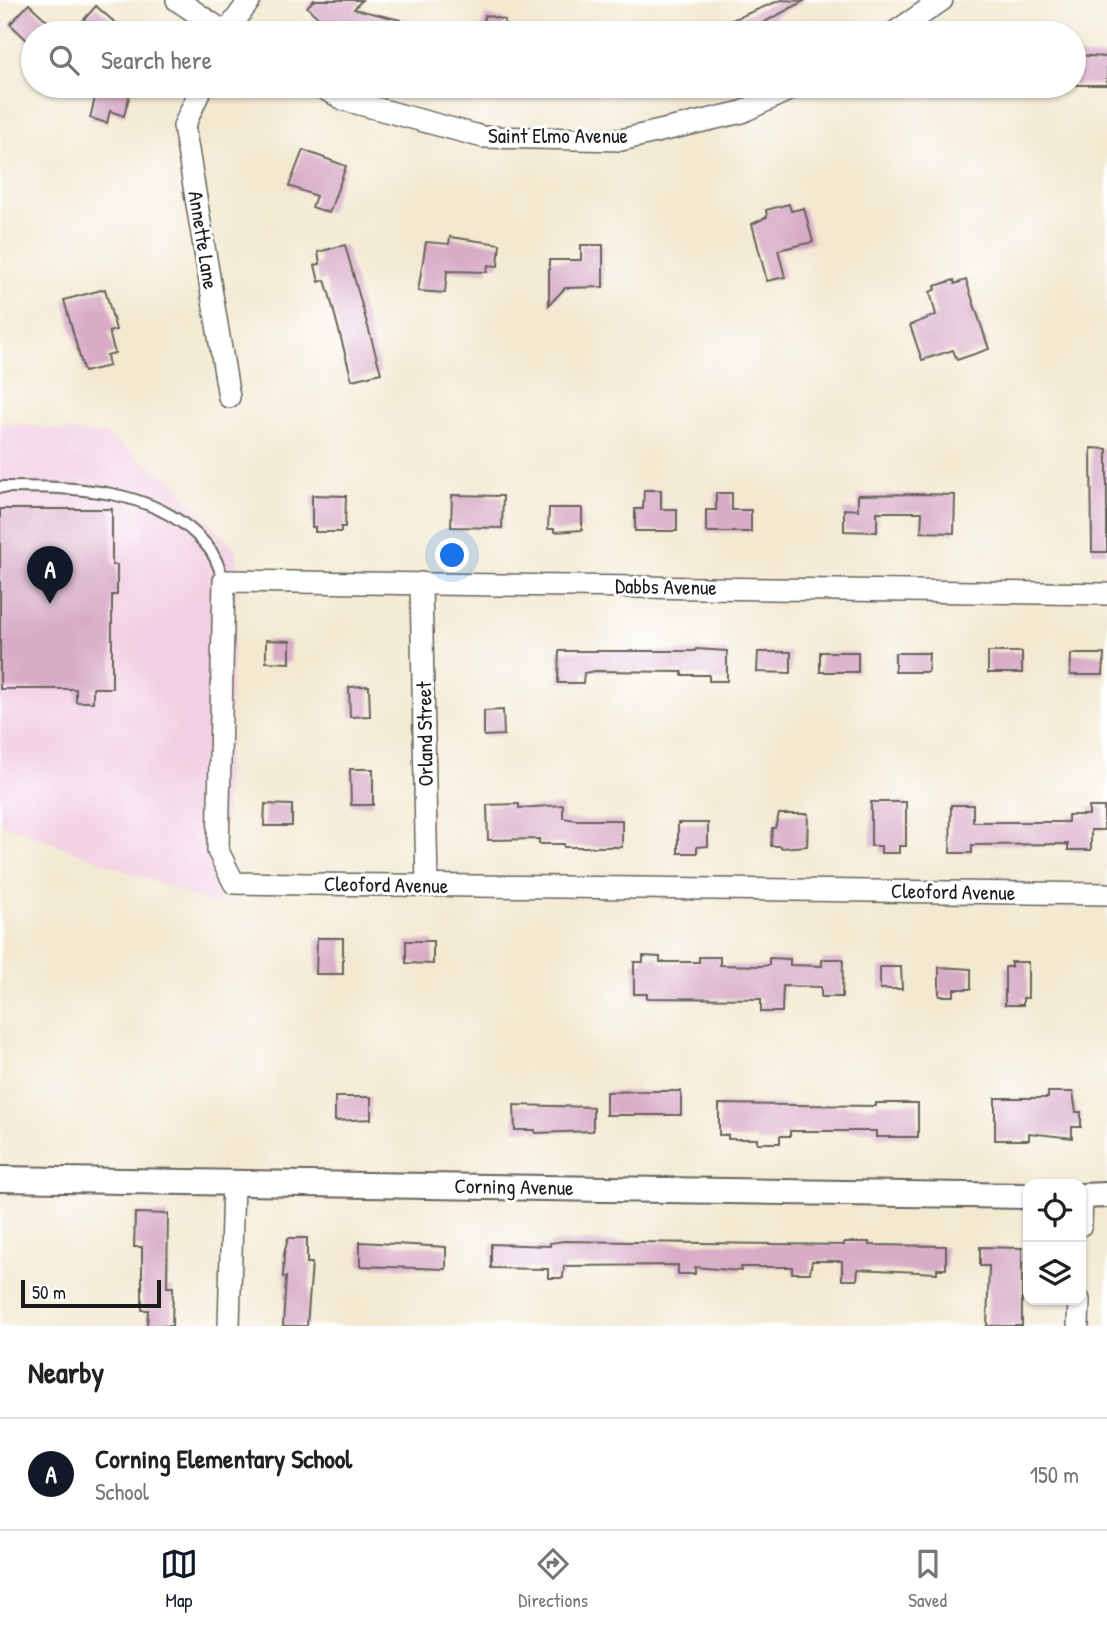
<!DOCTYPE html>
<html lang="en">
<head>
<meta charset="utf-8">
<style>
	:root { --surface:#fff; --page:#f2f2f2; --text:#222; --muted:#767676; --line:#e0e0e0; --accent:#111827 }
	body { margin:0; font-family:"Patrick Hand",sans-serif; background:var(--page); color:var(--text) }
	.controls { position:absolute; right:21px; bottom:21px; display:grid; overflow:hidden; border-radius:14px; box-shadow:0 2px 5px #0004 }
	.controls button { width:63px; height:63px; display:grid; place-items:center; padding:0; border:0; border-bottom:2px solid var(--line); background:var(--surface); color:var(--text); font:35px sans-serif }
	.scale { position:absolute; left:21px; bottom:18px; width:140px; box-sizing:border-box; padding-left:7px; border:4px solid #1c1c1c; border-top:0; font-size:19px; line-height:24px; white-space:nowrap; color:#1c1c1c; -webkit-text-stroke:5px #fff; paint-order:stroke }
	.you { position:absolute; left:453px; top:556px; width:24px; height:24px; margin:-18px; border:5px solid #fff; border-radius:50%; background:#1a73e8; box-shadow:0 0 0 10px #1a73e833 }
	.badge { display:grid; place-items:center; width:46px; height:46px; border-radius:50%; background:var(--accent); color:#fff; font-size:23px; font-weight:700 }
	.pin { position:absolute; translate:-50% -58px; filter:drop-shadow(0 2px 4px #0008) }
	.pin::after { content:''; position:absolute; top:37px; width:24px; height:21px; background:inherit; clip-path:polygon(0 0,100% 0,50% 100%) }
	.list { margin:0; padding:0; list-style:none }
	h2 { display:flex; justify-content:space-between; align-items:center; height:91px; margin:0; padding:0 28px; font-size:30px }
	h2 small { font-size:23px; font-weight:400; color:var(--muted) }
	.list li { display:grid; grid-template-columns:46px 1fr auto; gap:21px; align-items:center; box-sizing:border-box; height:112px; padding:0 28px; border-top:2px solid var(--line) }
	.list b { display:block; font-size:26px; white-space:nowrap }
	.list p { margin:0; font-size:23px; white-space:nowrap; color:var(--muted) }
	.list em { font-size:23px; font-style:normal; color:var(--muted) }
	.icon { flex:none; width:38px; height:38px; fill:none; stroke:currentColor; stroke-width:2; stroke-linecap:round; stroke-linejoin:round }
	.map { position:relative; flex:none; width:1107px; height:1326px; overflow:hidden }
	.search { position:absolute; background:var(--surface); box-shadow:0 2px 5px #0004; left:21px; right:21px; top:21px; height:77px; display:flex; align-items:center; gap:18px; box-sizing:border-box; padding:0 24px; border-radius:38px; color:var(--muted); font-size:26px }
	.sheet { height:203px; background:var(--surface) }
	nav { display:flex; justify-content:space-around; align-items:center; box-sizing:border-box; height:98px; border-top:2px solid var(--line); background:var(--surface); font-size:19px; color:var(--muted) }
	nav a { display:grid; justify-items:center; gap:4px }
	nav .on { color:var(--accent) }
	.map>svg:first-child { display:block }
	.built { fill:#f2cfe2 }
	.building { fill:#d8acc7 }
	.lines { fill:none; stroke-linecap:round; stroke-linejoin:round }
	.service-casing { stroke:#67645b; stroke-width:14 }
	.minor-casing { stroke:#67645b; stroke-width:24 }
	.tertiary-casing { stroke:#67645b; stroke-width:28 }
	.service { stroke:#fff; stroke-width:10 }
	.minor { stroke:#fff; stroke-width:21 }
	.tertiary { stroke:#fff; stroke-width:24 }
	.labels { text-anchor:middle; stroke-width:6; stroke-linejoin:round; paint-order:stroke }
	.street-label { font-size:21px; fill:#1c1c1c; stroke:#fff }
</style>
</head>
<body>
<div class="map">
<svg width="1107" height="1326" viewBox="0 0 1107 1326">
	<rect width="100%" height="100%" fill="#fff"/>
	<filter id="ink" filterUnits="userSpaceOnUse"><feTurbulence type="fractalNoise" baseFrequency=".0143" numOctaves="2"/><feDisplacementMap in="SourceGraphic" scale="14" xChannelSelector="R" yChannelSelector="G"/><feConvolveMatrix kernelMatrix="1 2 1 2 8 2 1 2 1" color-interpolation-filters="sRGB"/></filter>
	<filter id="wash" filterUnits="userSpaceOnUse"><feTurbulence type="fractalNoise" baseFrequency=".00686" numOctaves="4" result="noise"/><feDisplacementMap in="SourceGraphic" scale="28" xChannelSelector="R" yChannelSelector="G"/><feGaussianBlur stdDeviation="1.57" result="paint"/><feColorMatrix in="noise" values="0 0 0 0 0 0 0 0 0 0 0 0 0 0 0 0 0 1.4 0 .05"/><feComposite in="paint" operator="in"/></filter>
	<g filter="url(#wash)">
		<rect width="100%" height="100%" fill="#f3e9d1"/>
		<polygon class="built" points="0,422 106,435 170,479 238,552 220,907 0,823"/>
		<g id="blocks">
			<g class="building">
				<polygon points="314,0 362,0 354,9 401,20 399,33 334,33 307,7"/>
				<polygon points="781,0 804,1 759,25 762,33 700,33"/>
				<polygon points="29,4 60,33 33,33 33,46 10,24"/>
				<polygon points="96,6 127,33 72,33"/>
				<polygon points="485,15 505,20 502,33 480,33"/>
				<polygon points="1074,55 1107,57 1107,85 1074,85"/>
				<polygon points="98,86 132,86 124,116 110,111 107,123 90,118"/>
				<polygon points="303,150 346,166 329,213 312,207 316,196 289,186"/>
				<polygon points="789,204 791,211 804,208 813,242 778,250 785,277 767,281 752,224 767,217 766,210"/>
				<polygon points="450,237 500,244 498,266 488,265 487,272 447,271 445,293 418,291 426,242 449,244"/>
				<polygon points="345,245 381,373 352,380 329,293 325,280 319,282 315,265 320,264 318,252"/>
				<polygon points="581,245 603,245 603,287 565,288 549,305 549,260 581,260"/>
				<polygon points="954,280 955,284 966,280 989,349 957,360 953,350 922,360 910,325 936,315 930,292 936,289 935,286"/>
				<polygon points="105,289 116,330 109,332 115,353 107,355 109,366 84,372 64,300"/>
				<polygon points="1091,448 1107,449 1107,552 1092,552"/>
				<polygon points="644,490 661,490 661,509 677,509 677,531 635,531 635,509 643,509"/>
				<polygon points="716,493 732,493 732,510 751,510 751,532 706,532 706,510 716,510"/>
				<polygon points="922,494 955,495 954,533 921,532 922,512 877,512 877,532 844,531 844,509 858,510 858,495"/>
				<polygon points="312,495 346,496 345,527 341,527 341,532 315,532 315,527 312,527"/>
				<polygon points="452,495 503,496 502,528 451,527"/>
				<polygon points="549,508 582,508 582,530 554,532 554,529 548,529"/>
				<polygon points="0,509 112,509 112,565 117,565 117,595 112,595 112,688 93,688 93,702 76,702 76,689 0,689"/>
				<polygon points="266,640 290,641 290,663 266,662"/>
				<polygon points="696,649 727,651 727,681 709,681 709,675 682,675 682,672 595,671 584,673 583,683 558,683 559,651 695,651"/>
				<polygon points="758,652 791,652 791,673 757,672"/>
				<rect x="820" y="652" width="38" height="20"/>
				<rect x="988" y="652" width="34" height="21"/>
				<polygon points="895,653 929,653 928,672 895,672"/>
				<polygon points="1071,654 1104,654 1103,675 1070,675"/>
				<polygon points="369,686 370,716 350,717 349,687"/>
				<polygon points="503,710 504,735 484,736 484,711"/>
				<polygon points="350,769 373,769 373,805 351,805"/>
				<polygon points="871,802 906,802 906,846 899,846 899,853 881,853 881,846 871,846"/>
				<polygon points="265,804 292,805 292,826 264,826"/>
				<polygon points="519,804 519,808 563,805 563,818 576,820 622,820 622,847 564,847 564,844 539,844 539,839 488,840 487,805"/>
				<polygon points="951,805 973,805 973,822 1068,822 1068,815 1089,815 1089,807 1104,807 1104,830 1091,830 1091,850 1068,850 1068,844 972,845 972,853 950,853"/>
				<polygon points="779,814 808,814 807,846 781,848 781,846 771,846 772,828 775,828"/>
				<polygon points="678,823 708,823 708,846 697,847 697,853 678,853"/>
				<polygon points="317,938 343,938 343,974 316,974"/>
				<polygon points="406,941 433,941 433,964 406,963"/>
				<polygon points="643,956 660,957 660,962 699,962 699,957 720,957 720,965 762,966 769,965 769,958 790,959 790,965 822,966 822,959 843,959 842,997 821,997 821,987 783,986 782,1012 761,1012 761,999 647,998 647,994 634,994 634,962 643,962"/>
				<polygon points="1011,962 1028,962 1028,998 1023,998 1023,1005 1005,1005 1005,967 1011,967"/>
				<polygon points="880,967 901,967 902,989 880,989"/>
				<polygon points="939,967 971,969 971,989 954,989 954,996 939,996"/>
				<polygon points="650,1091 681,1091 681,1115 606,1115 606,1092"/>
				<polygon points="1048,1092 1073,1092 1076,1112 1081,1112 1081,1127 1072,1127 1072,1138 1029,1133 1029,1140 995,1140 995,1098 1048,1098"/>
				<polygon points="335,1097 371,1097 371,1119 335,1121"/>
				<polygon points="876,1103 918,1103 918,1137 876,1137 876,1131 790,1131 790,1136 780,1136 780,1143 757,1143 757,1139 728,1139 728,1135 719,1135 719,1104 876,1106"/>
				<polygon points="514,1105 593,1107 593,1131 535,1133 535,1130 515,1130"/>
				<polygon points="135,1213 168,1214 167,1287 173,1287 172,1326 147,1326 148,1310 142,1310 142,1247 134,1247"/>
				<polygon points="288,1238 307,1238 307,1263 312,1263 307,1326 283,1326 286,1277 283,1277 284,1254"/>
				<polygon points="564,1241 844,1245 844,1242 869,1242 869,1245 946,1246 946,1269 937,1269 937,1273 858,1269 857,1280 842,1280 842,1261 812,1261 810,1273 792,1273 792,1267 741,1267 741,1271 695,1267 695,1274 678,1274 678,1265 564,1266 563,1278 548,1278 548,1269 491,1268 491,1244 550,1246 550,1243"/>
				<polygon points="360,1242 446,1247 446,1269 360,1266"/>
				<polygon points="980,1247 1022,1248 1022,1326 987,1326 989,1266 980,1266"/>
			</g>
		</g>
	</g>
	<g filter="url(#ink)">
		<use href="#blocks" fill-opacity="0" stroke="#67645b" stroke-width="2"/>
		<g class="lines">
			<g class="service-casing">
				<path id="service" d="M0,487C72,487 158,486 208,547C216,556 220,570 224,581"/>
			</g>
			<g class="minor-casing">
				<g id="minor">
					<polyline points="177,0 226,33"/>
					<polyline points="226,33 250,0"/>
					<polyline points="894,33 942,0"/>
					<polyline points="202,86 184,126 229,397"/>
					<polyline points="319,86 345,100 483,137 621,140 742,112 797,86"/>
					<polyline points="421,583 427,886"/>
					<polyline points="1107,594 224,581 218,851 234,883 1107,894"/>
					<polyline points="1081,1225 1082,1196"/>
					<polyline points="229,1326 233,1182"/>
					<polyline points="1078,1326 1079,1300"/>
				</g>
			</g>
			<g class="tertiary-casing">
				<g id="tertiary">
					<polyline points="0,1179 1028,1196"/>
					<polyline points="1081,1196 1107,1195"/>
				</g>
			</g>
			<use href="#service" class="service"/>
			<use href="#minor" class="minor"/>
			<use href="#tertiary" class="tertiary"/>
		</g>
	</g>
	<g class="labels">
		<g class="street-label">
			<text x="558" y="143">Saint Elmo Avenue</text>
			<text transform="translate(203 240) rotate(81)" y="7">Annette Lane</text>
			<text transform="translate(666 587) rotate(1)" y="7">Dabbs Avenue</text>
			<text transform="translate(425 734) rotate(-91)" y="7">Orland Street</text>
			<text transform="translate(386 885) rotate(1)" y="7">Cleoford Avenue</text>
			<text transform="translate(953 892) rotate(1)" y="7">Cleoford Avenue</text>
			<text transform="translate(514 1187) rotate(1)" y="7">Corning Avenue</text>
		</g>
	</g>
</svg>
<div class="controls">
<button><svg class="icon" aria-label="locate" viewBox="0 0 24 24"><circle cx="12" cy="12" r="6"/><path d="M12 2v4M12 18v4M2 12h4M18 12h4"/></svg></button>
<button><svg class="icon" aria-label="layers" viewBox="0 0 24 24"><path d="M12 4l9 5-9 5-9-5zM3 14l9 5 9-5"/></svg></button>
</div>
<div class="scale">50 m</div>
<div class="you"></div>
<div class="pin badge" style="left:50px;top:604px">A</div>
<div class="search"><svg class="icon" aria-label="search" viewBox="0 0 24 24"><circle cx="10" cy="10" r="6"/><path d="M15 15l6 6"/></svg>Search here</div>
</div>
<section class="sheet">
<h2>Nearby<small></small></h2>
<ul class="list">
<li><span class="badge">A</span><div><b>Corning Elementary School</b><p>School</p></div><em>150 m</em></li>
</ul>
</section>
<nav>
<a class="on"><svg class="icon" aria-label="map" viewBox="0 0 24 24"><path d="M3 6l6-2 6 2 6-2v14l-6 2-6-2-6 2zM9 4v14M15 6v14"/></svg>Map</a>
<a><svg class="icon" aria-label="directions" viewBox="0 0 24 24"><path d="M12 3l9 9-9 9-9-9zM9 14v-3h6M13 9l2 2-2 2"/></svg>Directions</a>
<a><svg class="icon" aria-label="saved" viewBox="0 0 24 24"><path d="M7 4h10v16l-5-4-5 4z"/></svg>Saved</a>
</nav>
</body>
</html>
